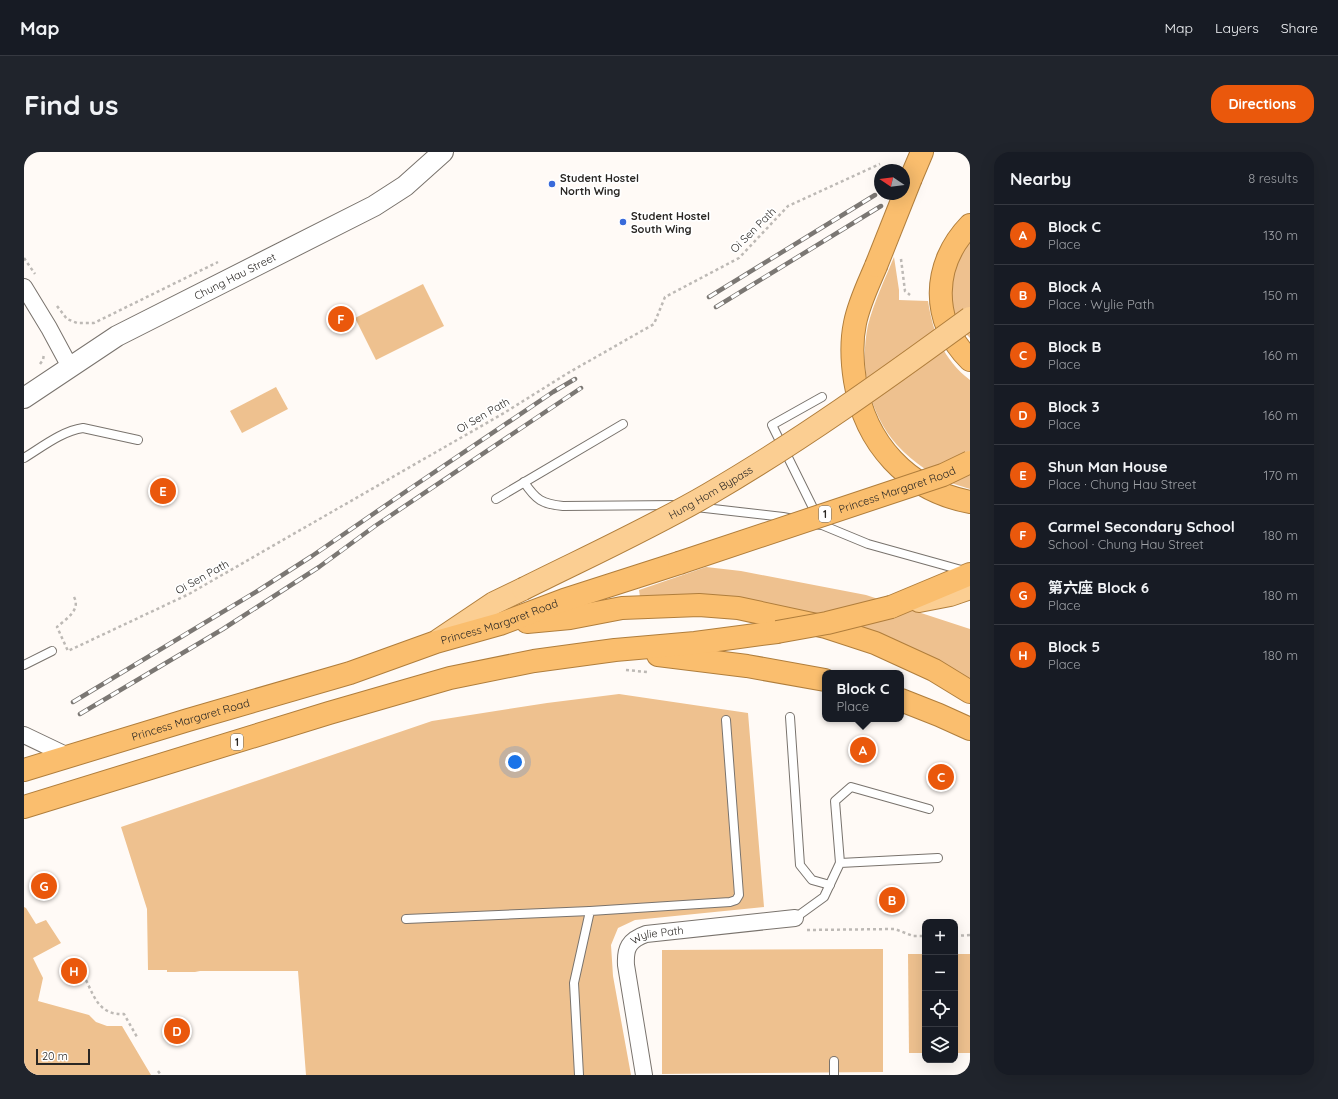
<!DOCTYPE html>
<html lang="en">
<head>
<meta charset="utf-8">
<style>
	:root { --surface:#171b24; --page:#20242c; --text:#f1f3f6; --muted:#9ea1a6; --line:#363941; --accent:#ea580c }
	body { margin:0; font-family:Quicksand,"Noto Sans TC",sans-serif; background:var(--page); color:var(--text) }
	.controls { position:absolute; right:12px; bottom:12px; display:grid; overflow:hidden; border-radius:8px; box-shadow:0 4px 16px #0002 }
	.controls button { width:36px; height:36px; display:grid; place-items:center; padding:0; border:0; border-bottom:1px solid var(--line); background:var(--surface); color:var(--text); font:20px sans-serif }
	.compass { position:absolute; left:850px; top:12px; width:36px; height:36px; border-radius:50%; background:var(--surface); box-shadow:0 4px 16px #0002; rotate:283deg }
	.scale { position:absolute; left:12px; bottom:10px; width:54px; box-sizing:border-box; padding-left:4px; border:2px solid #2a2724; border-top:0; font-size:11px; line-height:14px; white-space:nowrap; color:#2a2724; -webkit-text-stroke:3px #fff; paint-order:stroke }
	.you { position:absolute; left:491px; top:610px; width:14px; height:14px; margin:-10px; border:3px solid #fff; border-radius:50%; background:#1a73e8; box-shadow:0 0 0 6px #1a73e833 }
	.badge { display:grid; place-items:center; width:26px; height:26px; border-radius:50%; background:var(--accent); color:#fff; font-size:13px; font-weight:700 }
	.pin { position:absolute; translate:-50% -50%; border:2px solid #fff; box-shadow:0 1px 4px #0006 }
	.popup { position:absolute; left:798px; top:518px; width:82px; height:52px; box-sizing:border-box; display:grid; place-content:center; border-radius:8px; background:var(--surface); filter:drop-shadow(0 1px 3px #0005); font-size:13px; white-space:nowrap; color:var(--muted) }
	.popup b { font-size:15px; color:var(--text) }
	.popup::after { content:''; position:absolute; left:50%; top:100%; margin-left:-8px; border:8px solid transparent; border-top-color:var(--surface) }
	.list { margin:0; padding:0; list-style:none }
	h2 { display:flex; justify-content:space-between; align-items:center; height:52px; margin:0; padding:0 16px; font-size:17px }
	h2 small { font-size:13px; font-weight:400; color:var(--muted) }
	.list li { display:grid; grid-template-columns:26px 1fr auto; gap:12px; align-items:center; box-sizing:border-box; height:60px; padding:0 16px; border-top:1px solid var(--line) }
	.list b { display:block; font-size:15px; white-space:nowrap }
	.list p { margin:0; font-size:13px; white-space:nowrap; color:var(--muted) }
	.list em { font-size:13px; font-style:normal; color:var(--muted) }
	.icon { flex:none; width:22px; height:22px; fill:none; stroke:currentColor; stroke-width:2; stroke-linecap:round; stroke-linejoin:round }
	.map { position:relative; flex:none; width:946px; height:923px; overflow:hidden; border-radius:16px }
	header { display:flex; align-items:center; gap:24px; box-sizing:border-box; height:56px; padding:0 20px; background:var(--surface); border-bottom:1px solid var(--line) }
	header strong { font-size:19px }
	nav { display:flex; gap:22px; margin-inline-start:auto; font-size:14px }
	.intro { display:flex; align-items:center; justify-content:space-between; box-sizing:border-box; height:96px; padding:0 24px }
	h1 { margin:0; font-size:28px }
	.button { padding:10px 18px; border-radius:16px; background:var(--accent); color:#fff; font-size:14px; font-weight:700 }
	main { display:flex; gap:24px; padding:0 24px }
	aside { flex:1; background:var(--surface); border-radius:16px; box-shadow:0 4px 16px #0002 }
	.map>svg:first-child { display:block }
	.green { fill:#eec18f }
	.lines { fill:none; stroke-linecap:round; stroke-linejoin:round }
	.service-casing { stroke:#79736d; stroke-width:10 }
	.minor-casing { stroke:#79736d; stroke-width:18 }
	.tertiary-casing { stroke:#79736d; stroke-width:22 }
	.primary-casing { stroke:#b07e3c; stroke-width:24 }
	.trunk-casing { stroke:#b07e3c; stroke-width:24 }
	.path { stroke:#bdb9b5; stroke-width:2.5; stroke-dasharray:3 3; stroke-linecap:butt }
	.service { stroke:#fff; stroke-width:8 }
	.minor { stroke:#fff; stroke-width:16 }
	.tertiary { stroke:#fff; stroke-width:20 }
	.primary { stroke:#fbce92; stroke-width:22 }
	.trunk { stroke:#fabe6e; stroke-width:22 }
	.rail-casing { stroke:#7b7773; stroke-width:4.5 }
	.rail { stroke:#fff; stroke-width:3; stroke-dasharray:9; stroke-linecap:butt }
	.primary-bridge-casing { stroke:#b07e3c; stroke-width:24; stroke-linecap:butt }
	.trunk-bridge-casing { stroke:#b07e3c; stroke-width:24; stroke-linecap:butt }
	.primary-bridge { stroke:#fbce92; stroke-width:22 }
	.trunk-bridge { stroke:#fabe6e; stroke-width:22 }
	.poi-dot { fill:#396ada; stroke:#fff; stroke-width:1.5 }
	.labels { text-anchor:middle; stroke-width:3.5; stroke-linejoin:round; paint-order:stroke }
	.shield { fill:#fff; stroke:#6a6866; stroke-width:1 }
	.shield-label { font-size:10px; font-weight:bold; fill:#2a2724 }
	.poi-label { font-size:11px; font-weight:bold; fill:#2a2724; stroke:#fff; text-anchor:start }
	.street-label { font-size:11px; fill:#2a2724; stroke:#fff }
</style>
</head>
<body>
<header>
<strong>Map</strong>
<nav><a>Map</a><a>Layers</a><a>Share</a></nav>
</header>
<div class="intro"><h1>Find us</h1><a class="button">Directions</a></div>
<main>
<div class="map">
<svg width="946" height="923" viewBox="0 0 946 923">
	<rect width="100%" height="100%" fill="#fffaf6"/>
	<g class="green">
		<path d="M946,89V186C924,165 923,131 936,105C938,99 943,94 946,89Z"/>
		<path d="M870,105L875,138V148L904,149C909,181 919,207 946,228V299L916,313L901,317C891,310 881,302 873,293C845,261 835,215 844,173C850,150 861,127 870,105Z"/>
		<polygon points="399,132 420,174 352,208 331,166"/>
		<polygon points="252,235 264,257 218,281 206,259"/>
		<polygon points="946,322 946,337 927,331"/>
		<polygon points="682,415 717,419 842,443 946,477 946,527 855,481 785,460 706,444 616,445 615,438"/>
		<polygon points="595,542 724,561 740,755 611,768 594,776 587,793 589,824 607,923 282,923 274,819 176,819 171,820 143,820 143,818 124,818 123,757 97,675 408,569 523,551"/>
		<polygon points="0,755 2,756 12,772 22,768 37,791 9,806 19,826 14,849 65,863 72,870 83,874 98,874 127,923 0,923"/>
		<polygon points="859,797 859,920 638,922 638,798"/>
		<polygon points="884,802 901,802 901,901 885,901"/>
		<rect x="931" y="802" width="15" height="99"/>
	</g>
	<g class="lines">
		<g class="service-casing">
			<g id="service">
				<path d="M0,306C18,295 38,279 59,276L114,288"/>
				<path d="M500,330C512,348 518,352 539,354L654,353"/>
				<polyline points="472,347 599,272"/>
				<polyline points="672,355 759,365 769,367"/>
				<polyline points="793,364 748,273 798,245"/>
				<polyline points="790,372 798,373 844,392 941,419"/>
				<polyline points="0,513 28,499"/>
				<polyline points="766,565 776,713 788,728 806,733"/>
				<polyline points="816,711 811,649 827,635 905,657"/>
				<polyline points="771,766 800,745 816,711 914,706"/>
				<polyline points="382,767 566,759"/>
				<polyline points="810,909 810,923"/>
				<polyline points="555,923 550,831 566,759 706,750 712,748 715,743 702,568"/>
			</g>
		</g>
		<g class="minor-casing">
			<g id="minor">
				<polyline points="0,135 25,176 46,215"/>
				<polyline points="0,583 44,604"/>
				<path id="s1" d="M620,923L602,813C601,796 605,788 622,782L771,766"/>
			</g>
		</g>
		<g class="tertiary-casing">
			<g id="tertiary">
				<path id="s2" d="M0,246L93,184L350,54L381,34L419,0"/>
			</g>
		</g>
		<g class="primary-casing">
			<g id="primary">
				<polyline points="895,449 926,443 946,436"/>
				<polyline points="415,488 470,451 499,437"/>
			</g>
		</g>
		<g class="trunk-casing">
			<g id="trunk">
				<polyline points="887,26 898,0"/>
				<path d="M946,73C908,112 906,169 946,208"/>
				<path d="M852,114C844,133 835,151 831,171C827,190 828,210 831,229C841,291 883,338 946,350"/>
				<polyline points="867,455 946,422"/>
				<polyline points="503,470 546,466 598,456 675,453 714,456 802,475 851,491 910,518 946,540"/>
				<polyline points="634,503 723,514 801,528"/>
				<polyline points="877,548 915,563 946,577"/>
				<path id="s3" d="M0,618L164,568L326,521L412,490L476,472L540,448L655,411"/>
				<polyline points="0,655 305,561 426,526 510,509 591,498 671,491 753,480"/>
			</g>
		</g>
		<g class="path">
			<polyline points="0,106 11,122"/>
			<polyline points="877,107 881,139 886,143"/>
			<polyline points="33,154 43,167 53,171 70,171 194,110"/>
			<polyline points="16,212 19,208 20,202"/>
			<path d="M50,445C57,458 42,467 33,475L44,499L165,442L480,261L544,221L630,172L641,145L715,106L764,54L856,12"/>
			<polyline points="602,518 623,520"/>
			<polyline points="783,778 871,777 889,784 901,784"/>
			<polyline points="931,784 946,783"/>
			<path d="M62,828C71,847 76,863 100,862L113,885"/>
			<polyline points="134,919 137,923"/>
		</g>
		<use href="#service" class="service"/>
		<use href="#minor" class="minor"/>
		<use href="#tertiary" class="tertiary"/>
		<use href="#primary" class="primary"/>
		<use href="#trunk" class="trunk"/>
		<g class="rail-casing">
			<g id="rail">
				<polyline points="685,145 851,43"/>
				<polyline points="692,155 857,54"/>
				<polyline points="49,550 235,438 288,404 384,338 529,240 551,227"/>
				<polyline points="56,562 199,477 295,415 351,374 557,236"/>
			</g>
		</g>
		<use href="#rail" class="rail"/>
		<g class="primary-bridge-casing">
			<g id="primary-bridge">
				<path id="s4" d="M499,437C561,406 625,377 685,342C776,289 861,228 946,166"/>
			</g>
		</g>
		<g class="trunk-bridge-casing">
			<g id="trunk-bridge">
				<polyline points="852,114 887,26"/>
				<path id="s5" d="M655,411L919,323L946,310"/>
				<polyline points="753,480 803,471 867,455"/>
			</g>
		</g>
		<use href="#primary-bridge" class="primary-bridge"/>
		<use href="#trunk-bridge" class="trunk-bridge"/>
	</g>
	<g class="poi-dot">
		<circle cx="528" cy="32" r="4"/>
		<circle cx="599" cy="70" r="4"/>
	</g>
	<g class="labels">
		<g class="shield">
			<rect x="795" y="354" width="12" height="16" rx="3"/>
			<rect x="207" y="582" width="12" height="16" rx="3"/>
		</g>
		<g class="shield-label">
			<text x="801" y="366">1</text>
			<text x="213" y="594">1</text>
		</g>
		<g class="poi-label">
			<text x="536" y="30">Student Hostel<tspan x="536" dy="13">North Wing</tspan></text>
			<text x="607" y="68">Student Hostel<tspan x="607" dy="13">South Wing</tspan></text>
		</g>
		<g class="street-label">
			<text transform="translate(729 78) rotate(-45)" y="4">Oi Sen Path</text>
			<text dy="4" stroke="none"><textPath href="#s2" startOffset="244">Chung Hau Street</textPath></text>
			<text transform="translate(459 263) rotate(-30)" y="4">Oi Sen Path</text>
			<text dy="4" stroke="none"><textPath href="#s5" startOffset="230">Princess Margaret Road</textPath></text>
			<text dy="4" stroke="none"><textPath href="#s4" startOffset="211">Hung Hom Bypass</textPath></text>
			<text transform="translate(178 425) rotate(-29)" y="4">Oi Sen Path</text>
			<text dy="4" stroke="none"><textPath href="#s3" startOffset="498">Princess Margaret Road</textPath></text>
			<text dy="4" stroke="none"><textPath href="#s3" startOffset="174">Princess Margaret Road</textPath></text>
			<text dy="4" stroke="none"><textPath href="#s1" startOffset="163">Wylie Path</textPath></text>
		</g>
	</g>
</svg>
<div class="controls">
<button>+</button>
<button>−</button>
<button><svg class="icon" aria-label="locate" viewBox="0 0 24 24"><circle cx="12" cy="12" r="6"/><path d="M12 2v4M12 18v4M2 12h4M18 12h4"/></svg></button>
<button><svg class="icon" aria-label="layers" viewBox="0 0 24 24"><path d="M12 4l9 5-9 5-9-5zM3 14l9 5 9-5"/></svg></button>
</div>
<svg class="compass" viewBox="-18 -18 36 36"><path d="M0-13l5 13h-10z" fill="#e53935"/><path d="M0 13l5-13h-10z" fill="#9ea1a6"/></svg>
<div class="scale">20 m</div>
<div class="you"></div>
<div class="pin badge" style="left:839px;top:598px">A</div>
<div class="popup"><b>Block C</b>Place</div>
<div class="pin badge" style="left:868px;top:748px">B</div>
<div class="pin badge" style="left:917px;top:625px">C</div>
<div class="pin badge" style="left:153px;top:879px">D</div>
<div class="pin badge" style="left:139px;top:339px">E</div>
<div class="pin badge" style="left:317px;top:167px">F</div>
<div class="pin badge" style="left:20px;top:734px">G</div>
<div class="pin badge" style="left:50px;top:819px">H</div>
</div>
<aside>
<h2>Nearby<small>8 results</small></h2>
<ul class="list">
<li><span class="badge">A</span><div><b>Block C</b><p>Place</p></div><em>130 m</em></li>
<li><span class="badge">B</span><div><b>Block A</b><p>Place · Wylie Path</p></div><em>150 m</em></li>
<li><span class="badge">C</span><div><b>Block B</b><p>Place</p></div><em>160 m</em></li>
<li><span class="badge">D</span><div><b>Block 3</b><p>Place</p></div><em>160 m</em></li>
<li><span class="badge">E</span><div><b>Shun Man House</b><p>Place · Chung Hau Street</p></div><em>170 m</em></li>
<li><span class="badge">F</span><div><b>Carmel Secondary School</b><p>School · Chung Hau Street</p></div><em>180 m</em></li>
<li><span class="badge">G</span><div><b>第六座 Block 6</b><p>Place</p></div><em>180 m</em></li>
<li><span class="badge">H</span><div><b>Block 5</b><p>Place</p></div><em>180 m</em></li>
</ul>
</aside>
</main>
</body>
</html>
